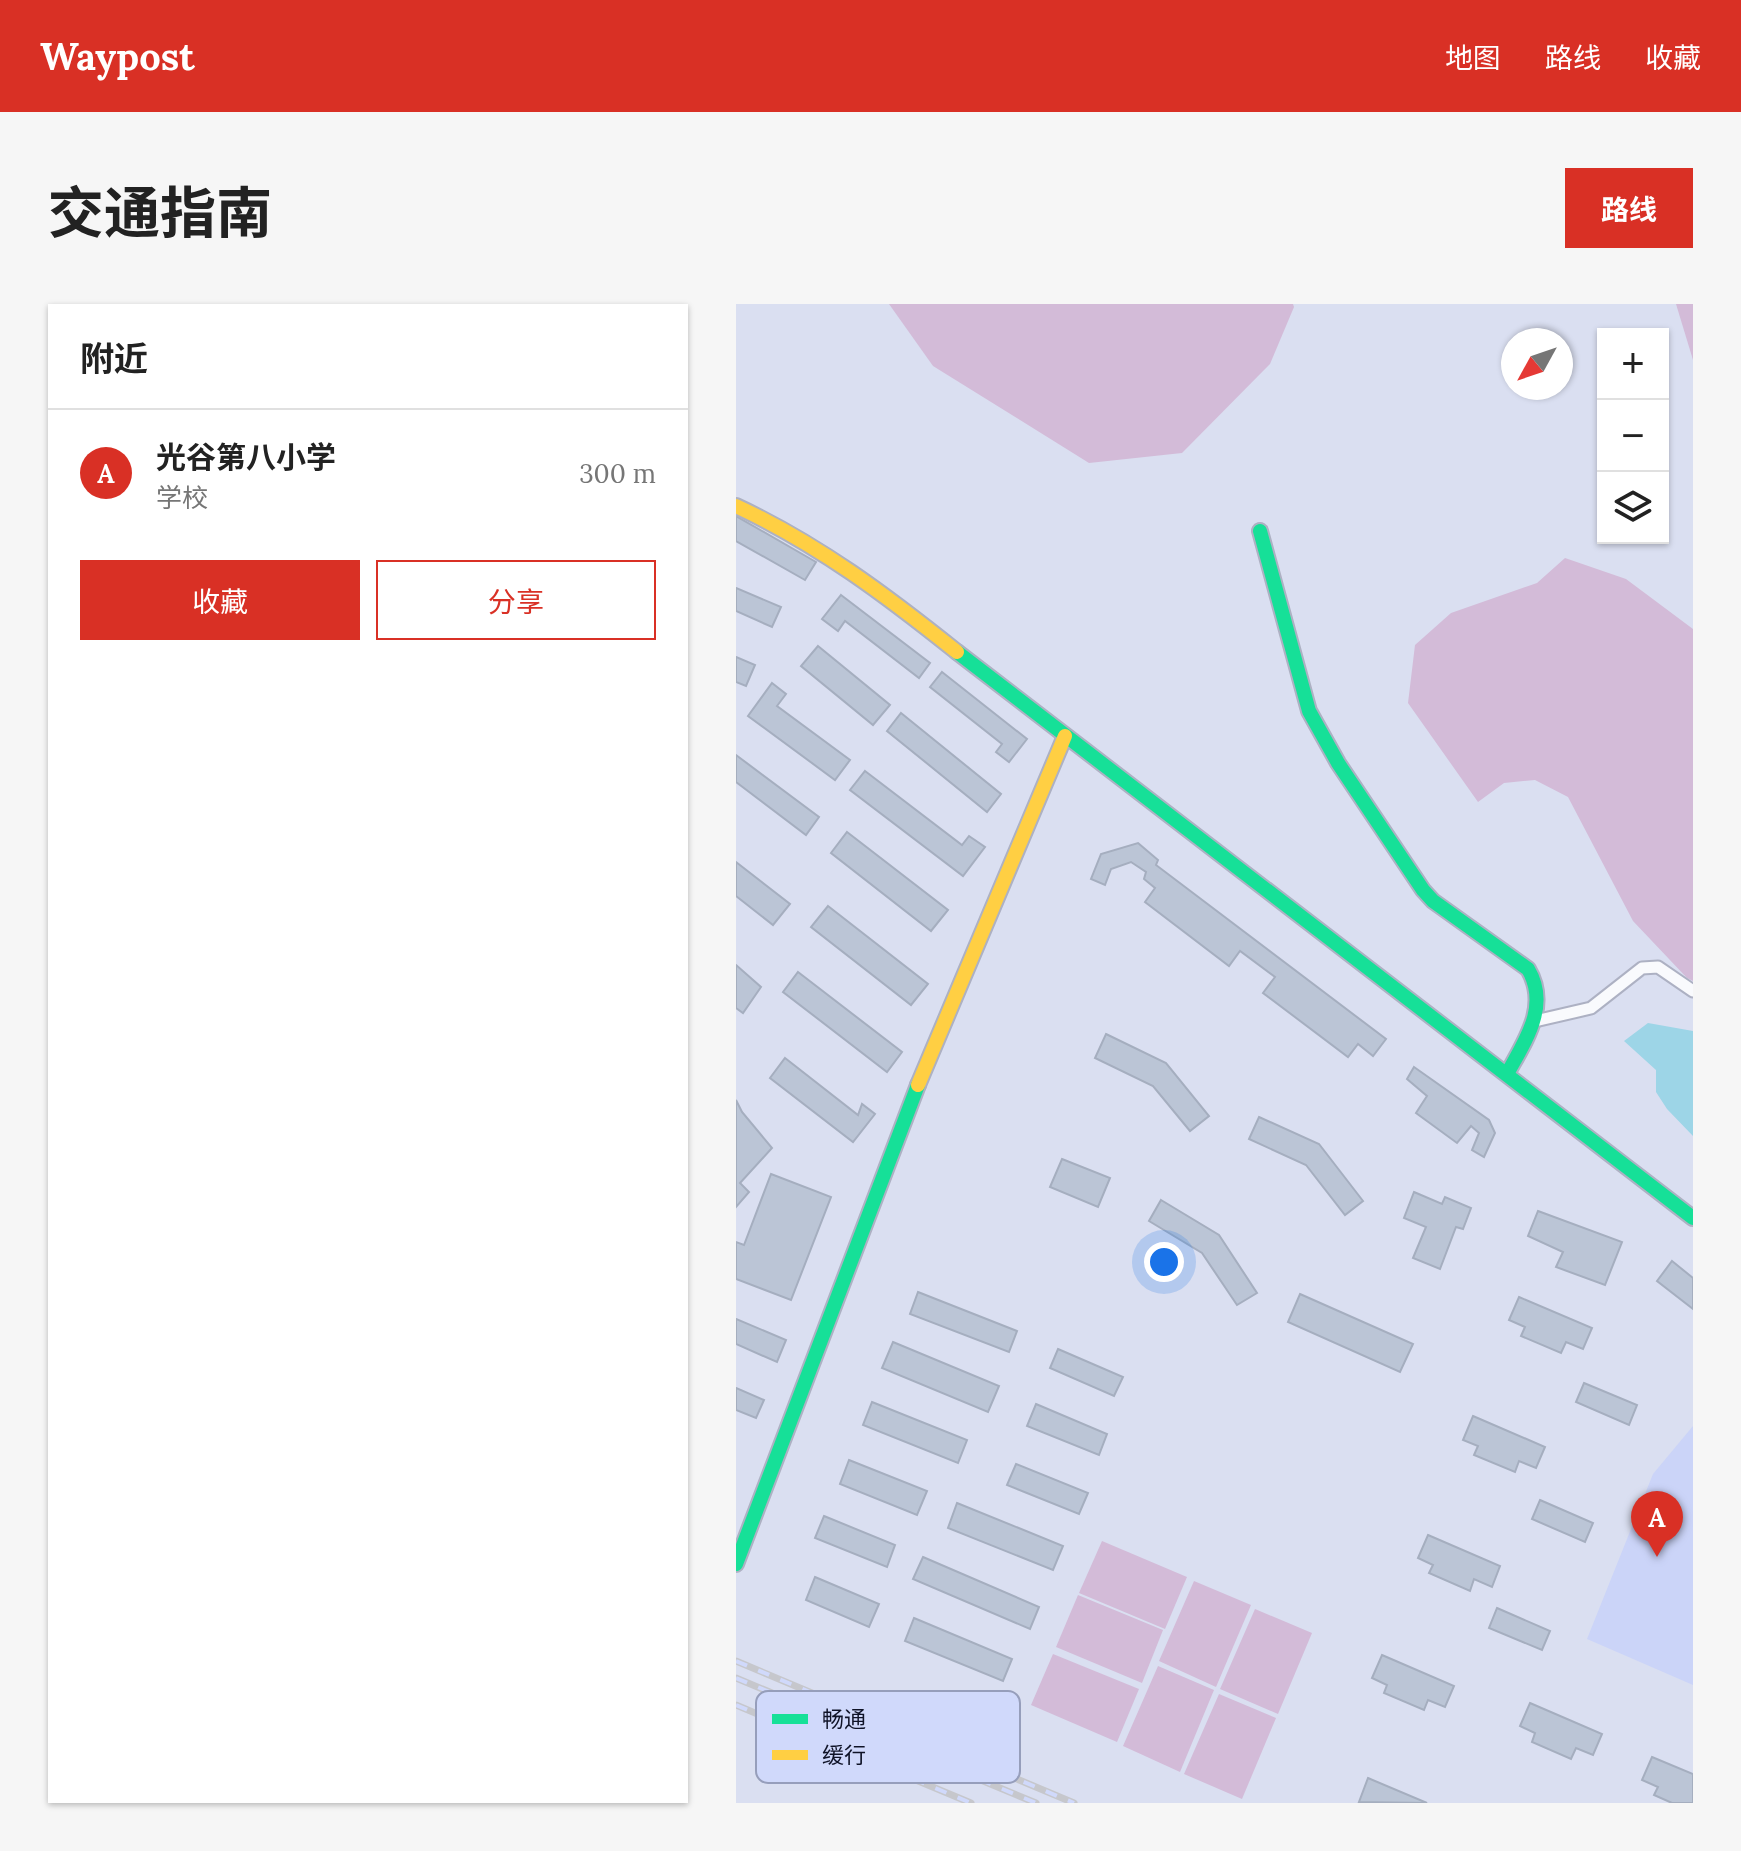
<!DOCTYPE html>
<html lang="zh">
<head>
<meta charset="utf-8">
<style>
	:root { --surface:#fff; --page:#f6f6f6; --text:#222; --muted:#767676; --line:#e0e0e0; --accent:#d93025 }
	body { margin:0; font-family:Lora,"Noto Sans SC",serif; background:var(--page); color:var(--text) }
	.controls { position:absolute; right:24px; top:24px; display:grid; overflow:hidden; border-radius:0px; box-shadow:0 2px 6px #0004 }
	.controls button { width:72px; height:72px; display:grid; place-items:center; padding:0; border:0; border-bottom:2px solid var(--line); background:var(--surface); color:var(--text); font:40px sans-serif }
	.compass { position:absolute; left:765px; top:24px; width:72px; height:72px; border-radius:50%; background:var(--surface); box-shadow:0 2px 6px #0004; rotate:230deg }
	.you { position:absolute; left:428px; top:958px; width:28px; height:28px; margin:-20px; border:6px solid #fff; border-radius:50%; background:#1a73e8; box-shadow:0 0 0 12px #1a73e833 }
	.badge { display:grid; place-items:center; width:52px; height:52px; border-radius:50%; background:var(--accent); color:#fff; font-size:26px; font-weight:700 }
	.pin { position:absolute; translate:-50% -66px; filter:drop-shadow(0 2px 4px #0008) }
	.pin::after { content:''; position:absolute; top:42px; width:28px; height:24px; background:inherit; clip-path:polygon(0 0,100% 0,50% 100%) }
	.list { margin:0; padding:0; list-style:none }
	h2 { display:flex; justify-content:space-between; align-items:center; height:104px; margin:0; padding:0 32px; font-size:34px }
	h2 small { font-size:26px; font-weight:400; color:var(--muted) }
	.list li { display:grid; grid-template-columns:52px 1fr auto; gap:24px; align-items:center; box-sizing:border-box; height:128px; padding:0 32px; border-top:2px solid var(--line) }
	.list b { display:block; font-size:30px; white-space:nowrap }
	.list p { margin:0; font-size:26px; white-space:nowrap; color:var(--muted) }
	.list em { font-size:26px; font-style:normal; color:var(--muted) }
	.actions { display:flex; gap:16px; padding:24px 32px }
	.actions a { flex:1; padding:18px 0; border:2px solid var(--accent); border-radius:0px; text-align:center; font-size:28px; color:var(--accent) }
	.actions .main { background:var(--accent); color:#fff }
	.icon { flex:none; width:44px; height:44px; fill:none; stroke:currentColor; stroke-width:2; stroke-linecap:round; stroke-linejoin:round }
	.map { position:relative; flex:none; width:957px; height:1499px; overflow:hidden; border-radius:0px }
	header { display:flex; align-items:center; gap:48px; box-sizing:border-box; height:112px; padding:0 40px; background:var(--accent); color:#fff }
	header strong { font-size:38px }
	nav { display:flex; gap:44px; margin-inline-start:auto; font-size:28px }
	.intro { display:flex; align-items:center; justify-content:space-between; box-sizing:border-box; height:192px; padding:0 48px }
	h1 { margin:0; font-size:56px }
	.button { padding:20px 36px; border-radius:0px; background:var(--accent); color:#fff; font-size:28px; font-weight:700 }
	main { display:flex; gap:48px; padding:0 48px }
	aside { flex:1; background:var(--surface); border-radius:0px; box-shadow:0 2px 6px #0004 }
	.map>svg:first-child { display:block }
	.built { fill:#cbd4f8 }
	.green { fill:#d3bbd8 }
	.water { fill:#9dd5e7 }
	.building { fill:#bbc5d6; stroke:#a5aebf; stroke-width:2 }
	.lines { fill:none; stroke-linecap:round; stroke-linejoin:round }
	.street-casing { stroke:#adb1c3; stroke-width:15 }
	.fast-casing { stroke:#adb1c3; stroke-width:18 }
	.slow-casing { stroke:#adb1c3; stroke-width:18 }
	.street { stroke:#f9fafd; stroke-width:11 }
	.fast { stroke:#16e098; stroke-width:14 }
	.slow { stroke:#ffcf43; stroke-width:14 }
	.rail-casing { stroke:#c6c7cc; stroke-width:7 }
	.rail { stroke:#d0d9fb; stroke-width:4; stroke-dasharray:12; stroke-linecap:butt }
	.key { fill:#d0d9fb; stroke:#969ebb; stroke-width:2 }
	.key-label { font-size:22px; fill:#0f1327 }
</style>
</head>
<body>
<header>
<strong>Waypost</strong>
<nav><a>地图</a><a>路线</a><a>收藏</a></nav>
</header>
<div class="intro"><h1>交通指南</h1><a class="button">路线</a></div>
<main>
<aside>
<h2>附近<small></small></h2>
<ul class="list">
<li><span class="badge">A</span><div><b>光谷第八小学</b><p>学校</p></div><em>300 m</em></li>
</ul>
<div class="actions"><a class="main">收藏</a><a>分享</a></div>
</aside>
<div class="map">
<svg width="957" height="1499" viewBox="0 0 957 1499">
	<rect width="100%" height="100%" fill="#dadff1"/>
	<polygon class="built" points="957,1122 957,1381 851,1335 917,1170"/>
	<g class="green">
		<polygon points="153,0 557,0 558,3 534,60 446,149 353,159 197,62"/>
		<polygon points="940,0 957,0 957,56"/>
		<polygon points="829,254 890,275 957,325 957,677 951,674 897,617 832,493 799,476 768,479 742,498 672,399 679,341 715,309 801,279"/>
		<polygon points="366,1237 451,1273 429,1325 343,1289"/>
		<polygon points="458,1277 515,1301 480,1383 423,1357"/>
		<polygon points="342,1291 427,1326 406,1379 320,1343"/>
		<polygon points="519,1305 576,1329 542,1410 484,1385"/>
		<polygon points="317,1350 403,1385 381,1438 295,1401"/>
		<polygon points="422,1362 478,1386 444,1468 387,1442"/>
		<polygon points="483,1390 540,1414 506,1495 448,1470"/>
	</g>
	<polygon class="water" points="912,719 957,727 957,832 931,805 920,788 920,766 888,737"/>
	<g class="building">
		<polygon points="0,212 80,258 69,276 0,237"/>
		<polygon points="0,284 45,303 36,323 0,307"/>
		<polygon points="105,291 194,359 183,374 109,317 102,327 86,315"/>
		<polygon points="82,342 154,401 137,421 65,362"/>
		<polygon points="0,353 19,361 10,382 0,378"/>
		<polygon points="206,368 291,435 273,458 260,448 266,440 194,383"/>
		<polygon points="36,379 50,390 41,402 114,456 99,476 12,412"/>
		<polygon points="165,409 265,490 251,508 151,427"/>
		<polygon points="0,451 83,513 70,531 0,478"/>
		<polygon points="129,467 226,541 233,532 249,543 227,572 114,486"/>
		<polygon points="111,528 212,606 195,627 95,549"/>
		<polygon points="402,539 422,556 420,561 650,735 637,752 622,740 612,753 527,689 539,673 504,647 493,662 409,598 419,584 408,575 410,568 395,558 375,565 369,581 355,575 365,550"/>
		<polygon points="0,558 54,600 37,621 0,592"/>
		<polygon points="92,602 192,680 175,701 75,623"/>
		<polygon points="0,661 25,683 7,709 0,704"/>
		<polygon points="62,668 166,748 151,768 47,688"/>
		<polygon points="370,730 430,759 473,812 454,827 417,782 359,754"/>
		<polygon points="49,754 122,811 126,800 139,810 117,838 34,774"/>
		<polygon points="678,763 753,816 759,829 748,853 736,846 743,829 735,822 721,839 680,809 691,792 671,775"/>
		<polygon points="0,796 6,808 36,844 4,879 13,888 0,903"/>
		<polygon points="523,813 583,840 627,897 609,911 570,861 513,835"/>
		<polygon points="326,855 374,874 362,903 314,883"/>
		<polygon points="35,870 95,893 55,996 0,975 0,938 8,941"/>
		<polygon points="678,888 706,900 709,893 735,904 727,925 720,923 704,965 677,954 690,923 668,914"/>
		<polygon points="425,896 483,931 521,989 501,1001 466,949 413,917"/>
		<polygon points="802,907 886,938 869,981 820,963 827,948 792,932"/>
		<polygon points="936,957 957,974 957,1005 921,977"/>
		<polygon points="182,988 281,1027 273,1048 174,1010"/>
		<polygon points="564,990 677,1040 664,1068 552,1018"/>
		<polygon points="783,993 856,1024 847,1045 830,1038 825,1049 785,1032 789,1023 773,1016"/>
		<polygon points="0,1015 50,1036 41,1058 0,1040"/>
		<polygon points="157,1038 263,1082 252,1108 146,1064"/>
		<polygon points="322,1045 387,1073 378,1092 314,1064"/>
		<polygon points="848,1079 901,1101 893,1121 840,1098"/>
		<polygon points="0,1084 28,1096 20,1114 0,1106"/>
		<polygon points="136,1098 231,1136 222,1159 127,1121"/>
		<polygon points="300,1100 371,1130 363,1151 291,1122"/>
		<polygon points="737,1112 809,1143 800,1164 783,1157 779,1168 738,1151 742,1142 727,1136"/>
		<polygon points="113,1156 191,1187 181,1211 104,1180"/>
		<polygon points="280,1160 352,1189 343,1210 271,1181"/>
		<polygon points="804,1196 857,1219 849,1238 796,1215"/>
		<polygon points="221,1199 327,1242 317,1266 212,1224"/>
		<polygon points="88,1212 159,1241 151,1263 79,1234"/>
		<polygon points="692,1231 764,1262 756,1283 738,1275 734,1287 693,1269 697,1261 682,1254"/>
		<polygon points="187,1253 303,1303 294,1325 177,1275"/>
		<polygon points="79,1273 143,1300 133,1323 70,1296"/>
		<polygon points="761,1304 814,1327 806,1346 753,1324"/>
		<polygon points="178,1314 276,1355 267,1377 169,1337"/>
		<polygon points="646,1351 718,1382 709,1403 692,1396 688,1406 648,1389 651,1381 636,1374"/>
		<polygon points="794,1399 866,1430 857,1451 840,1444 835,1455 796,1438 799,1429 784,1422"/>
		<polygon points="916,1453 957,1470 957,1499 936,1499 918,1491 922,1483 906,1476"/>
		<polygon points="632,1474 691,1499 623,1498"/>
	</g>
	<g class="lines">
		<g class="street-casing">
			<polyline id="street" points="799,717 855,704 906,664 922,663 957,687"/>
		</g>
		<g class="fast-casing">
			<g id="fast">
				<path d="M524,227L573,407L602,459L687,586L697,597L792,665C814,702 789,737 771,770"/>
				<polyline points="221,348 957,914"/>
				<polyline points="0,1260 182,781"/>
			</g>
		</g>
		<g class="slow-casing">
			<g id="slow">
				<path d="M0,202C82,240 151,292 221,348"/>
				<polyline points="182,781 329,432"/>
			</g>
		</g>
		<use href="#street" class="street"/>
		<use href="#fast" class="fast"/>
		<use href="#slow" class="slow"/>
		<g class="rail-casing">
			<g id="rail">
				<polyline points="0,1357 338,1499"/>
				<polyline points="0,1374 300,1499"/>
				<polyline points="0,1401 235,1499"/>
			</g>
		</g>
		<use href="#rail" class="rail"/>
	</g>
	<rect x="20" y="1387" width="264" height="92" rx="12" class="key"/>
	<rect x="36" y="1410" width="36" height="10" fill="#16e098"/>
	<rect x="36" y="1446" width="36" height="10" fill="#ffcf43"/>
	<g class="key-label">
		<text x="86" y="1423">畅通</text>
		<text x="86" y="1459">缓行</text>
	</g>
</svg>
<div class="controls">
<button>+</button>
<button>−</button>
<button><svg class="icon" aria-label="layers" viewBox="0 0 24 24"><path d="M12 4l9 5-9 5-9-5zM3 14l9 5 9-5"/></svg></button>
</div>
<svg class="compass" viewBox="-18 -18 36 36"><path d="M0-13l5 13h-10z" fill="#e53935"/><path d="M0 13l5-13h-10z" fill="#767676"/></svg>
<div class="you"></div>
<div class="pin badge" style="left:921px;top:1253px">A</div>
</div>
</main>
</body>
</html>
